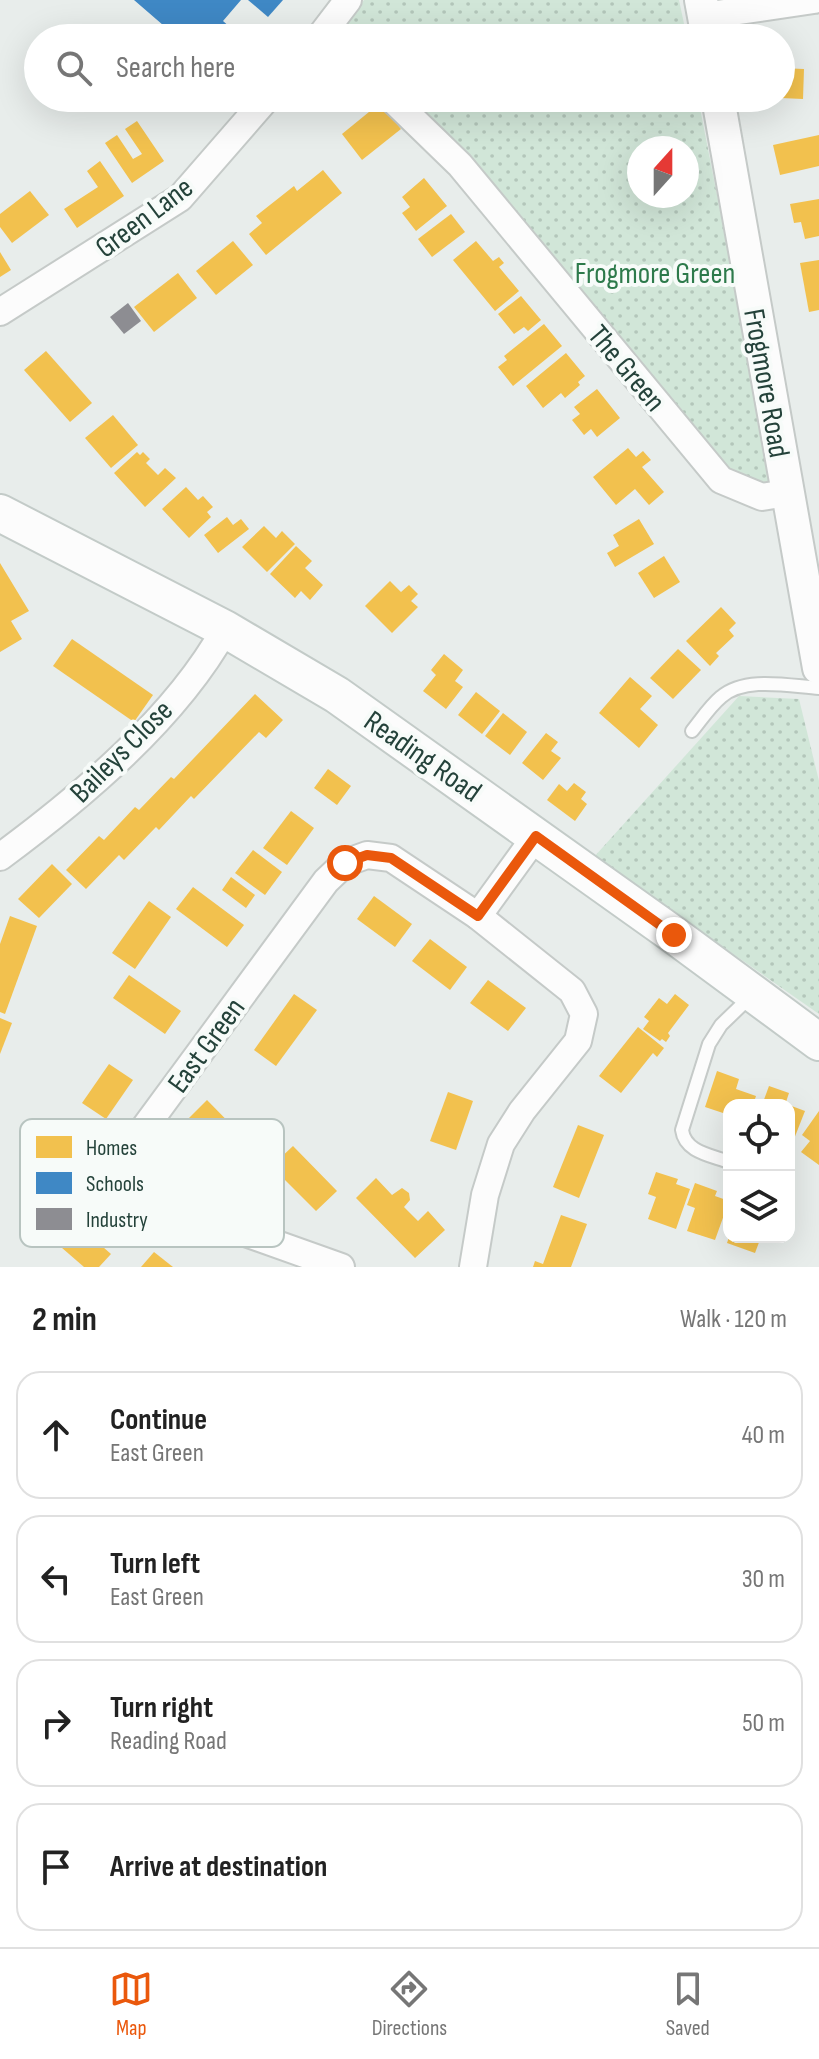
<!DOCTYPE html>
<html lang="en">
<head>
<meta charset="utf-8">
<style>
	:root { --surface:#fff; --page:#f6f6f6; --text:#222; --muted:#767676; --line:#e0e0e0; --accent:#ea580c }
	body { margin:0; font-family:"Sofia Sans Condensed",sans-serif; background:var(--page); color:var(--text) }
	.controls { position:absolute; right:24px; bottom:24px; display:grid; overflow:hidden; border-radius:16px; box-shadow:0 8px 32px #0002 }
	.controls button { width:72px; height:72px; display:grid; place-items:center; padding:0; border:0; border-bottom:2px solid var(--line); background:var(--surface); color:var(--text); font:40px sans-serif }
	.compass { position:absolute; left:627px; top:136px; width:72px; height:72px; border-radius:50%; background:var(--surface); box-shadow:0 8px 32px #0002; rotate:21deg }
	.stop { position:absolute; width:24px; height:24px; margin:-18px; border:6px solid #ea580c; border-radius:50%; background:#fff }
	.stop.end { background:#ea580c; border-color:#fff; box-shadow:0 2px 8px #0008 }
	.list { margin:0; padding:0; list-style:none }
	h2 { display:flex; justify-content:space-between; align-items:center; height:104px; margin:0; padding:0 32px; font-size:34px }
	h2 small { font-size:26px; font-weight:400; color:var(--muted) }
	.list li { display:grid; grid-template-columns:52px 1fr auto; gap:24px; align-items:center; box-sizing:border-box; height:128px; margin:0 16px 16px; padding:0 16px; border:2px solid var(--line); border-radius:24px }
	.list b { display:block; font-size:30px; white-space:nowrap }
	.list p { margin:0; font-size:26px; white-space:nowrap; color:var(--muted) }
	.list em { font-size:26px; font-style:normal; color:var(--muted) }
	.icon { flex:none; width:44px; height:44px; fill:none; stroke:currentColor; stroke-width:2; stroke-linecap:round; stroke-linejoin:round }
	.map { position:relative; flex:none; width:819px; height:1267px; overflow:hidden }
	.search { position:absolute; background:var(--surface); box-shadow:0 8px 32px #0002; left:24px; right:24px; top:24px; height:88px; display:flex; align-items:center; gap:20px; box-sizing:border-box; padding:0 28px; border-radius:44px; color:var(--muted); font-size:30px }
	.sheet { height:680px; background:var(--surface) }
	nav { display:flex; justify-content:space-around; align-items:center; box-sizing:border-box; height:112px; border-top:2px solid var(--line); background:var(--surface); font-size:22px; color:var(--muted) }
	nav a { display:grid; justify-items:center; gap:4px }
	nav .on { color:var(--accent) }
	.map>svg:first-child { display:block }
	.grass { fill:url(#grass-dots); fill-rule:evenodd }
	.homes { fill:#f2c14e }
	.schools { fill:#3f88c5 }
	.industry { fill:#8d8d92 }
	.lines { fill:none; stroke-linecap:round; stroke-linejoin:round }
	.service-casing { stroke:#c5cac8; stroke-width:16 }
	.minor-casing { stroke:#c5cac8; stroke-width:30 }
	.tertiary-casing { stroke:#c5cac8; stroke-width:36 }
	.secondary-casing { stroke:#c3cbc8; stroke-width:40 }
	.service { stroke:#fcfcfc; stroke-width:12 }
	.minor { stroke:#fcfcfc; stroke-width:26 }
	.tertiary { stroke:#fcfcfc; stroke-width:32 }
	.secondary { stroke:#fcfcfc; stroke-width:36 }
	.route { stroke:#ea580c; stroke-width:10 }
	.labels { text-anchor:middle; stroke-width:8; stroke-linejoin:round; paint-order:stroke }
	.street-label { font-size:30px; fill:#24423a; stroke:#f7fbf9 }
	.park-label { font-size:30px; fill:#2d7a4b; stroke:#f7fbf9 }
	.key { fill:#f7fbf9; stroke:#b8c4c0; stroke-width:2 }
	.key-label { font-size:22px; fill:#24423a }
</style>
</head>
<body>
<div class="map">
<svg width="819" height="1267" viewBox="0 0 819 1267">
	<defs>
		<pattern id="grass-dots" width="8" height="8" patternUnits="userSpaceOnUse" patternTransform="scale(2)"><rect width="8" height="8" fill="#d1e6d8"/><path d="M2 2h.1M6 6h.1" fill="none" stroke="#b3c6ba" stroke-width="1.8" stroke-linecap="round"/></pattern>
	</defs>
	<rect width="100%" height="100%" fill="#e8edeb"/>
	<g class="grass">
		<polygon points="364,0 679,0 687,38 340,38 336,34"/>
		<path d="M403,98H698L774,485L743,480L705,454ZM639,148H687V196H639Z"/>
		<polygon points="739,696 799,699 819,781 819,1014 594,857"/>
	</g>
	<g class="homes">
		<polygon points="781,68 804,69 803,99 781,98"/>
		<polygon points="380,103 401,129 362,160 342,134"/>
		<polygon points="137,121 164,161 132,183 105,143 117,135 133,159 142,154 125,129"/>
		<polygon points="819,135 819,166 780,175 773,145"/>
		<polygon points="100,161 124,196 77,228 64,209 98,187 87,171"/>
		<polygon points="323,170 342,193 266,255 249,234 262,223 256,216 294,186 297,191"/>
		<polygon points="424,178 447,206 416,231 402,213 410,207 402,197"/>
		<polygon points="30,191 49,215 12,243 0,227 0,214"/>
		<polygon points="819,199 819,236 805,239 801,222 794,223 790,204"/>
		<polygon points="451,214 465,232 432,257 418,239"/>
		<polygon points="233,241 253,265 216,295 196,271"/>
		<polygon points="476,241 493,261 499,257 504,263 499,267 519,291 495,311 453,260"/>
		<polygon points="0,252 11,270 0,277"/>
		<polygon points="819,260 819,310 809,312 800,263"/>
		<polygon points="178,273 197,298 154,332 134,307"/>
		<polygon points="521,296 541,320 528,331 524,327 514,334 498,314"/>
		<polygon points="544,324 562,346 513,386 498,367 507,360 504,356"/>
		<polygon points="46,351 92,403 70,422 24,370"/>
		<polygon points="566,353 585,376 578,382 580,385 565,398 561,393 543,408 526,386"/>
		<polygon points="597,389 620,418 597,437 591,429 584,435 572,420 580,414 574,407"/>
		<polygon points="113,415 138,445 111,468 85,438"/>
		<polygon points="628,448 636,457 643,451 651,460 642,467 664,492 649,505 635,489 616,505 593,477"/>
		<polygon points="137,452 140,455 143,452 150,459 146,463 158,475 165,468 176,478 145,507 114,473"/>
		<polygon points="186,487 198,500 203,496 213,507 207,512 211,517 189,538 162,509"/>
		<polygon points="227,517 233,525 241,519 249,529 218,553 204,535"/>
		<polygon points="639,519 654,544 615,567 607,553 619,546 613,535"/>
		<polygon points="264,526 276,538 282,531 295,544 267,572 242,547"/>
		<polygon points="296,546 312,561 305,568 323,585 310,600 301,591 295,598 270,574"/>
		<polygon points="664,556 680,582 654,598 638,573"/>
		<polygon points="0,563 29,611 11,621 22,639 0,652"/>
		<polygon points="390,581 401,592 409,585 418,594 411,601 418,607 392,633 365,606"/>
		<polygon points="721,607 736,623 729,630 734,636 716,653 719,656 710,666 686,641"/>
		<polygon points="72,639 153,695 134,722 53,666"/>
		<polygon points="678,649 701,670 673,699 650,678"/>
		<polygon points="444,654 463,670 455,681 463,687 446,709 423,691 436,675 431,670"/>
		<polygon points="630,677 652,696 640,709 658,725 639,748 599,713"/>
		<polygon points="476,692 500,711 482,734 458,715"/>
		<polygon points="255,694 283,720 266,738 259,732 194,799 191,796 159,830 156,827 124,860 119,855 86,889 66,870 99,836 104,840 135,807 139,810 171,777 174,779"/>
		<polygon points="503,713 527,732 510,755 485,736"/>
		<polygon points="546,733 558,742 551,751 561,758 543,780 522,763"/>
		<polygon points="328,769 351,786 337,805 314,788"/>
		<polygon points="574,783 586,792 581,799 587,804 575,821 547,800 559,784 567,791"/>
		<polygon points="291,811 314,828 287,865 263,848"/>
		<polygon points="253,850 282,872 265,895 235,873"/>
		<polygon points="52,864 72,884 39,918 18,899"/>
		<polygon points="231,877 255,895 246,908 222,890"/>
		<polygon points="193,887 244,925 227,947 176,909"/>
		<polygon points="374,896 412,924 395,947 357,919"/>
		<polygon points="149,901 171,917 135,969 112,953"/>
		<polygon points="10,916 37,926 5,1014 0,1012 0,944"/>
		<polygon points="430,939 467,967 450,990 412,961"/>
		<polygon points="129,975 181,1011 165,1034 113,998"/>
		<polygon points="488,980 526,1008 508,1031 470,1003"/>
		<polygon points="294,994 317,1010 276,1066 254,1050"/>
		<polygon points="675,994 689,1005 668,1033 670,1036 666,1042 662,1039 660,1041 643,1029 649,1021 644,1017 659,998 667,1004"/>
		<polygon points="0,1018 12,1023 0,1054"/>
		<polygon points="638,1027 664,1048 657,1057 653,1053 621,1093 599,1076"/>
		<polygon points="109,1064 133,1080 106,1119 82,1103"/>
		<polygon points="717,1071 739,1079 736,1089 756,1096 753,1105 729,1105 729,1115 705,1107"/>
		<polygon points="769,1086 789,1093 785,1105 762,1105"/>
		<polygon points="448,1092 473,1101 456,1150 430,1141"/>
		<polygon points="207,1100 255,1149 260,1144 271,1155 246,1180 239,1173 232,1181 205,1154 199,1160 173,1134"/>
		<polygon points="789,1105 805,1111 794,1139 789,1137"/>
		<polygon points="819,1111 819,1165 801,1152 810,1141 802,1135"/>
		<polygon points="578,1125 604,1135 579,1198 553,1187"/>
		<polygon points="293,1146 337,1191 316,1211 283,1178 269,1192 257,1180"/>
		<polygon points="656,1172 678,1179 676,1184 690,1189 676,1229 648,1219 656,1197 648,1194"/>
		<polygon points="376,1178 392,1195 402,1188 409,1193 410,1200 404,1207 418,1221 428,1211 445,1230 415,1258 356,1198"/>
		<polygon points="695,1183 717,1191 715,1196 729,1201 715,1240 687,1231 695,1208 687,1205"/>
		<polygon points="561,1215 587,1224 571,1267 533,1267 535,1261 543,1264"/>
		<polygon points="72,1220 111,1254 99,1267 84,1267 54,1241"/>
		<polygon points="729,1237 761,1237 755,1253 727,1243"/>
		<polygon points="154,1252 173,1267 141,1267"/>
	</g>
	<g class="schools">
		<polygon points="134,0 241,0 223,21 240,36 238,38 178,38"/>
		<polygon points="248,0 283,0 268,17"/>
	</g>
	<polygon class="industry" points="128,303 141,321 124,334 110,317"/>
	<g class="lines">
		<g class="service-casing">
			<g id="service">
				<path d="M692,731C701,720 710,706 721,697C745,676 789,686 819,688"/>
				<path d="M729,1162C710,1155 685,1152 682,1130L709,1044L721,1025L751,996"/>
			</g>
		</g>
		<g class="minor-casing">
			<g id="minor">
				<polyline points="704,16 814,0"/>
				<polyline points="319,38 348,0"/>
				<polyline points="391,98 460,165 721,480 762,497 787,493"/>
				<polyline points="0,312 180,198 267,98"/>
				<path d="M0,857C81,797 176,718 225,629"/>
				<polyline points="478,916 536,836"/>
				<path d="M341,1267L164,1204C138,1183 132,1172 137,1138L326,881L345,863L367,855L391,858L478,916L572,991L584,1014L578,1041L522,1111L501,1144L485,1195L473,1267"/>
			</g>
		</g>
		<g class="tertiary-casing">
			<g id="tertiary">
				<polyline points="701,0 708,38"/>
				<polyline points="718,98 819,668"/>
			</g>
		</g>
		<g class="secondary-casing">
			<polyline id="secondary" points="0,513 225,629 337,695 674,935 819,1042"/>
		</g>
		<use href="#service" class="service"/>
		<use href="#minor" class="minor"/>
		<use href="#tertiary" class="tertiary"/>
		<use href="#secondary" class="secondary"/>
	</g>
	<g class="lines">
		<polyline class="route" points="345,863 367,855 391,858 478,916 536,836 674,935"/>
	</g>
	<g class="labels">
		<g class="street-label">
			<text transform="translate(144 217) rotate(-37)" y="10">Green Lane</text>
			<text transform="translate(627 368) rotate(50)" y="10">The Green</text>
			<text transform="translate(767 383) rotate(80)" y="10">Frogmore Road</text>
			<text transform="translate(121 751) rotate(-45)" y="10">Baileys Close</text>
			<text transform="translate(423 756) rotate(35)" y="10">Reading Road</text>
			<text transform="translate(206 1045) rotate(-54)" y="10">East Green</text>
		</g>
		<g class="park-label">
			<text x="655" y="283">Frogmore Green</text>
		</g>
	</g>
	<rect x="20" y="1119" width="264" height="128" rx="12" class="key"/>
	<rect x="36" y="1136" width="36" height="22" fill="#f2c14e"/>
	<rect x="36" y="1172" width="36" height="22" fill="#3f88c5"/>
	<rect x="36" y="1208" width="36" height="22" fill="#8d8d92"/>
	<g class="key-label">
		<text x="86" y="1155">Homes</text>
		<text x="86" y="1191">Schools</text>
		<text x="86" y="1227">Industry</text>
	</g>
</svg>
<div class="controls">
<button><svg class="icon" aria-label="locate" viewBox="0 0 24 24"><circle cx="12" cy="12" r="6"/><path d="M12 2v4M12 18v4M2 12h4M18 12h4"/></svg></button>
<button><svg class="icon" aria-label="layers" viewBox="0 0 24 24"><path d="M12 4l9 5-9 5-9-5zM3 14l9 5 9-5"/></svg></button>
</div>
<svg class="compass" viewBox="-18 -18 36 36"><path d="M0-13l5 13h-10z" fill="#e53935"/><path d="M0 13l5-13h-10z" fill="#767676"/></svg>
<div class="stop" style="left:345px;top:863px"></div>
<div class="stop end" style="left:674px;top:935px"></div>
<div class="search"><svg class="icon" aria-label="search" viewBox="0 0 24 24"><circle cx="10" cy="10" r="6"/><path d="M15 15l6 6"/></svg>Search here</div>
</div>
<section class="sheet">
<h2>2 min<small>Walk · 120 m</small></h2>
<ul class="list">
<li><svg class="icon" aria-label="ahead" viewBox="0 0 24 24"><path d="M12 20V5M6 11l6-6 6 6"/></svg><div><b>Continue</b><p>East Green</p></div><em>40 m</em></li>
<li><svg class="icon" aria-label="left" viewBox="0 0 24 24"><path d="M17 20v-9H6M10 6l-5 5 5 5"/></svg><div><b>Turn left</b><p>East Green</p></div><em>30 m</em></li>
<li><svg class="icon" aria-label="right" viewBox="0 0 24 24"><path d="M7 20v-9h11M14 6l5 5-5 5"/></svg><div><b>Turn right</b><p>Reading Road</p></div><em>50 m</em></li>
<li><svg class="icon" aria-label="arrive" viewBox="0 0 24 24"><path d="M6 21V4h12l-3 4 3 4H6"/></svg><div><b>Arrive at destination</b></div></li>
</ul>
</section>
<nav>
<a class="on"><svg class="icon" aria-label="map" viewBox="0 0 24 24"><path d="M3 6l6-2 6 2 6-2v14l-6 2-6-2-6 2zM9 4v14M15 6v14"/></svg>Map</a>
<a><svg class="icon" aria-label="directions" viewBox="0 0 24 24"><path d="M12 3l9 9-9 9-9-9zM9 14v-3h6M13 9l2 2-2 2"/></svg>Directions</a>
<a><svg class="icon" aria-label="saved" viewBox="0 0 24 24"><path d="M7 4h10v16l-5-4-5 4z"/></svg>Saved</a>
</nav>
</body>
</html>
